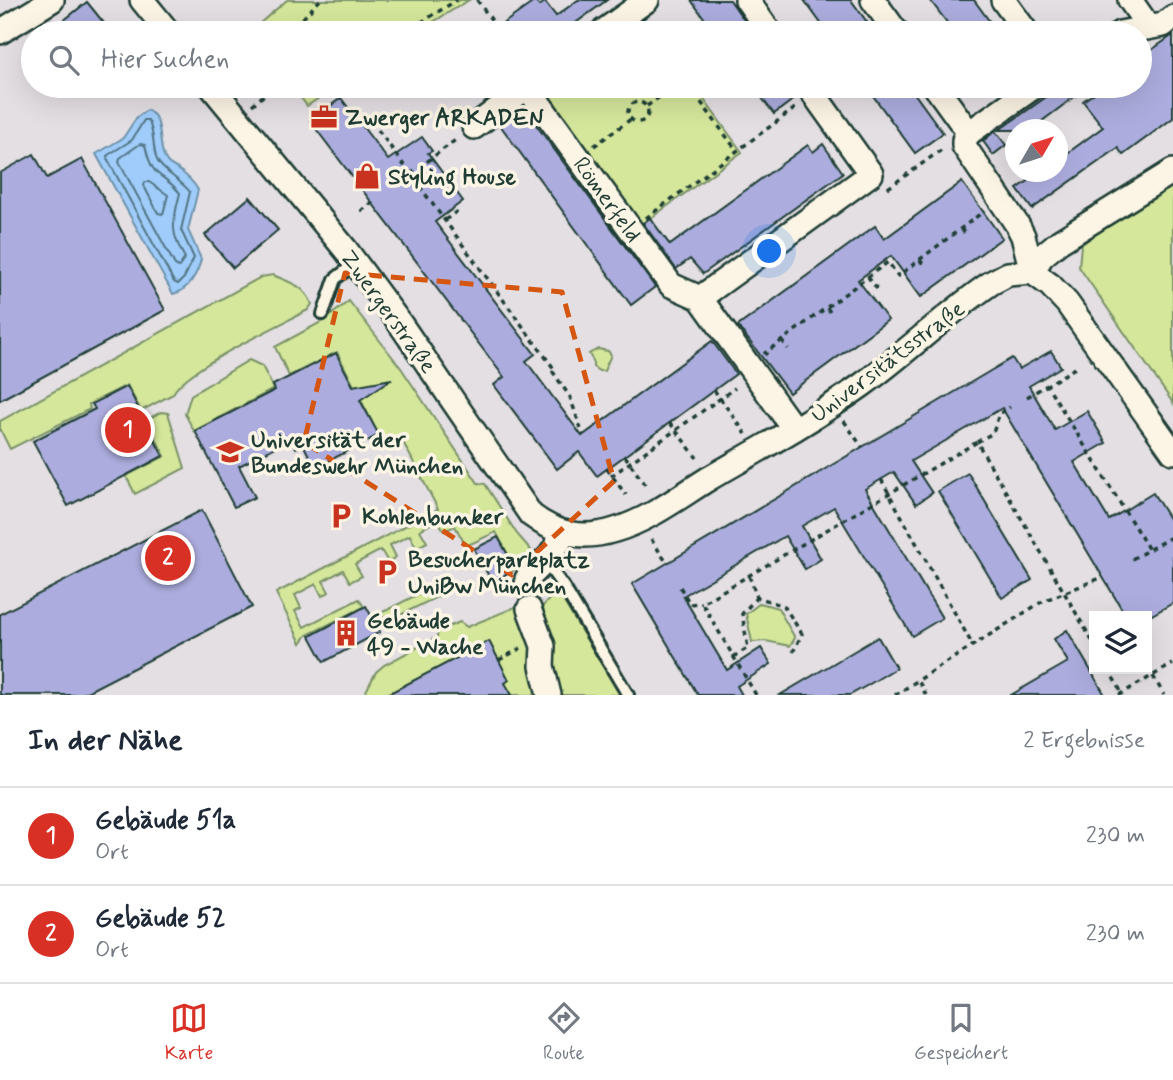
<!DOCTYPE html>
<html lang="de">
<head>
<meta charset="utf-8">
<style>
	:root { --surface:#fff; --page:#f6f6f7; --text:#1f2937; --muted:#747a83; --line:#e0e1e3; --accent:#d93025 }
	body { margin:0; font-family:Mynerve,sans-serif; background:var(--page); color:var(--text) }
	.controls { position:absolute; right:21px; bottom:21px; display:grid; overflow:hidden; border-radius:0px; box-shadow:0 7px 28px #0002 }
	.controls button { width:63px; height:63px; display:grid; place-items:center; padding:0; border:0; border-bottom:2px solid var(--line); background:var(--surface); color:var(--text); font:35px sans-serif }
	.compass { position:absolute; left:1005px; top:119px; width:63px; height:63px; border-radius:50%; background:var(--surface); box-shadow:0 7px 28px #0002; rotate:51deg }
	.you { position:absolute; left:770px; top:252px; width:24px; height:24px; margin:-18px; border:5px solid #fff; border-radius:50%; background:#1a73e8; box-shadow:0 0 0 10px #1a73e833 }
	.badge { display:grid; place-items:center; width:46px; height:46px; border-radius:50%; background:var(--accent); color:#fff; font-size:23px; font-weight:700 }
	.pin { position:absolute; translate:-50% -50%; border:4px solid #fff; box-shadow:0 2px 7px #0006 }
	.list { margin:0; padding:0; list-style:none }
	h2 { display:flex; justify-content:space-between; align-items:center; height:91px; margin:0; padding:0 28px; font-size:30px }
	h2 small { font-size:23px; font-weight:400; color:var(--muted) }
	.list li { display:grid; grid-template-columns:46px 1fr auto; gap:21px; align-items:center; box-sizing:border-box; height:98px; padding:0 28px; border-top:2px solid var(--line) }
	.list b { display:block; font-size:26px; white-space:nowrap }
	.list p { margin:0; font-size:23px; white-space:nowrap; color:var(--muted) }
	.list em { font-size:23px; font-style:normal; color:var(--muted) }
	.icon { flex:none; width:38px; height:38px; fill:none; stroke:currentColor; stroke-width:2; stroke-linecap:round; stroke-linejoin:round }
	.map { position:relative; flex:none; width:1173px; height:695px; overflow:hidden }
	.search { position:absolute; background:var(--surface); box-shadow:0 7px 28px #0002; left:21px; right:21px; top:21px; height:77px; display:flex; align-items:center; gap:18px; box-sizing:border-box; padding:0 24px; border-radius:38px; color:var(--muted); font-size:26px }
	.sheet { height:287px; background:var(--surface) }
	nav { display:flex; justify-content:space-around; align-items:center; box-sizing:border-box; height:98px; border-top:2px solid var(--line); background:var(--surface); font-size:19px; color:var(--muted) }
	nav a { display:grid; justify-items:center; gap:4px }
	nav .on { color:var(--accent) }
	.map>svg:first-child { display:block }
	.green { fill:#d5e79b; stroke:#7a9268; stroke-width:2 }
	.water { fill:#9fccfa; stroke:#6c93ab; stroke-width:2 }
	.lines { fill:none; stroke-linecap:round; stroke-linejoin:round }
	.shore { stroke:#527683; stroke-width:2 }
	.building { fill:#acadde; stroke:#1f3d34; stroke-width:2 }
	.lane-casing { stroke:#1f3d34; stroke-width:16 }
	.street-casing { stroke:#1f3d34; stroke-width:28 }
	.path { stroke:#1f3d34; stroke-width:3.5; stroke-dasharray:5 5; stroke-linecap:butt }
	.lane { stroke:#fcf5e5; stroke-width:10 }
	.street { stroke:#fcf5e5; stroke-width:23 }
	.marked { fill:none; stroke:#d45610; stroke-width:5; stroke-dasharray:14 9; stroke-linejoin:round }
	.labels { text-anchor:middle; stroke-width:7; stroke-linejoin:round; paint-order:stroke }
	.poi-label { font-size:23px; font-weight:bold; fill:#1f3d34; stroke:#fcf5e5; text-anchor:start }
	.street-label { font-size:23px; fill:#1f3d34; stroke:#fcf5e5 }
</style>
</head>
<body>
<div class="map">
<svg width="1173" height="695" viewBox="0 0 1173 695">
	<rect width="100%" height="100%" fill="#e4dfe3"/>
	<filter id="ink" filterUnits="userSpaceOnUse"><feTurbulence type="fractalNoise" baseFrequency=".0143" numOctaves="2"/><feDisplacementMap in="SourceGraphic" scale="14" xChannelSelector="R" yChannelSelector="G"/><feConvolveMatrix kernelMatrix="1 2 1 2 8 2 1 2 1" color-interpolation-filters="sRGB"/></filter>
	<g filter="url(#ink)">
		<g class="green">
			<polygon points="287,0 469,0 415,33 254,33 252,30"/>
			<polygon points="292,86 337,86 307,106"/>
			<polygon points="565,86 694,86 742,152 637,228 544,101"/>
			<polygon points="1173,182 1173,403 1079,267 1081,245 1103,228"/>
			<path d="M273,275C291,283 304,285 312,304L308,310C282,324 182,370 173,394L141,411L127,385L89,404L90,409L10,449L0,429V421L261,277Z"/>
			<polygon points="349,301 401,368 478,483 485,484 517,534 531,550 526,562 508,574 502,562 510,558 496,532 466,546 455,526 444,531 438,520 420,530 427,542 416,548 410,535 390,545 396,557 388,562 381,550 355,564 362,576 350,582 343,570 323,581 329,592 322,596 316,584 295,595 301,608 295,611 304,627 359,599 364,607 307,635 301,643 276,593 438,509 402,440 385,448 337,352 289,376 275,347 325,320"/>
			<polygon points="598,349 608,351 611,355 604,371 599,371 593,367 593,361 589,354"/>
			<polygon points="249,360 262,366 274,389 194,431 185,414 191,395"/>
			<polygon points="161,412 168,413 185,468 135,494 126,476 165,456 146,420"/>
			<polygon points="440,583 445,593 386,622 381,613"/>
			<polygon points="559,594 620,695 364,695 376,672 384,665 437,637 438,631 460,622 467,627 535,599 542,607 553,595"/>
			<polygon points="760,603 778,608 795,638 790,646 766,641 752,642 746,614"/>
		</g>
		<path class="water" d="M147,110C166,119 156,146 166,160C169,166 174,166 179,170C186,175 194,183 198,190L188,230L201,259C198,273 188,291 173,294L96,154L123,138L137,117Z"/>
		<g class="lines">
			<g class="shore">
				<path d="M144,120H148C155,132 152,147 157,160C162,171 181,180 190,192L181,230L194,258L184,278L178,284L174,282L107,158L108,155L132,140Z"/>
				<path d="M140,144L145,145C153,182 161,170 180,193C173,222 169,231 185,258L179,267L175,265L119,162L120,158Z"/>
				<polygon points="145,182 149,182 168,195 163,214 158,213 144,186"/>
			</g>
		</g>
		<g class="building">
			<polygon points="578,0 607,0 566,30 563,26 552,33 490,33 535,1 539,6 545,2 556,16"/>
			<polygon points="691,0 730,0 753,33 715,33"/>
			<polygon points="804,0 851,0 875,33 828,33"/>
			<polygon points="930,0 974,0 998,33 955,33"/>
			<polygon points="87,2 112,33 48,33"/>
			<polygon points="1173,35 1173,118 1123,155 1118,148 1032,209 1017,189 1041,172 1058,172 1058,160 1103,127 1083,101 1104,86 1140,86 1140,58"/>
			<polygon points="753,86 792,86 798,96 774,114"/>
			<polygon points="866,86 909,86 943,133 915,153"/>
			<polygon points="1053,86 1089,86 1030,130 999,130 1056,90"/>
			<polygon points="341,98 388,160 422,137 432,151 428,153 463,201 435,222 535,354 526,361 582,436 712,341 736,374 597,476 579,452 557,469 494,385 504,377 310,121"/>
			<polygon points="523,107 655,287 631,305 500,125"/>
			<polygon points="995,131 1006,145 993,155 983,141"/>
			<polygon points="823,144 843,173 703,274 690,259 676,269 643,223 650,218 670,245 808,145 813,152"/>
			<polygon points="34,154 47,178 82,159 165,310 0,400 0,173"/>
			<polygon points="962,182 1002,238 921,297 891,256 858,280 888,320 789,393 738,326 875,226 884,239"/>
			<polygon points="250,197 278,230 233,268 205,235"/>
			<polygon points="1051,351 1061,367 1029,386 1055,430 1087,411 1106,443 1074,462 1109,520 1153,493 1173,525 1173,603 1150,616 1126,616 1002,408 911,461 932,493 916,504 894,472 865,489 942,618 912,636 834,507 802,526 821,559 805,569 785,536 683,596 727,670 761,648 771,664 737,686 742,695 698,695 632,584 1012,358 1019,369"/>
			<polygon points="336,353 353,386 392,379 360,400 379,435 315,468 303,444 296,448 291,439 239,466 255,497 234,507 195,431 275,390 273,385"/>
			<polygon points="127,386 163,456 68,506 33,441 95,409 92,404"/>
			<polygon points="968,473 1032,580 1002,598 938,491"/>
			<polygon points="202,510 252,607 81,695 0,695 0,614"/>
			<polygon points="498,537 509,557 501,562 507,574 492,582 474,549"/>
			<polygon points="366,606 380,632 324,662 310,636"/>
			<polygon points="1067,630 1105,695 1011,695 1068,662 1054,639"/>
			<polygon points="878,637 896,668 868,685 850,695 780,695"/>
			<polygon points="489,641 509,680 505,683 512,695 386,695"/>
		</g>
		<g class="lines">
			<g class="lane-casing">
				<g id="lane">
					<polyline points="323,314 335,279 356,263"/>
					<polyline points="545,561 565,589 628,695"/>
				</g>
			</g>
			<g class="street-casing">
				<g id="street">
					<polyline points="142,0 169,33"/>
					<polyline points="747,0 770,33"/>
					<polyline points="873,0 897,33"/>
					<polyline points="1003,0 1027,33"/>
					<polyline points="1130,0 1148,26"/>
					<polyline points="0,32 52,0"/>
					<polyline points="601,33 647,0"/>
					<polyline points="1120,33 1163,25 1173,17"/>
					<path d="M211,86L346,250L399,322L531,515C557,535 583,540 615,530C649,520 679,497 708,479C760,449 813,420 862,385C906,353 946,314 991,283L1008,274L1032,272"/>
					<polyline points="935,86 969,133"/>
					<polyline points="527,87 671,285 700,298 794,429"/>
					<polyline points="474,127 528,86"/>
					<polyline points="1032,272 1023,236 1018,226 964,146 964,140 969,133 1035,86"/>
					<polyline points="1032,272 1050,285 1067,303 1173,452"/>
					<polyline points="1032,272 1042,256 1059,242 1173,171"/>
					<polyline points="700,298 871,174 808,86"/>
					<polyline points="527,579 550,556 564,534"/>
					<polyline points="529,609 543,646 542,666 549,695"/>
				</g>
			</g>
			<g class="path">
				<polyline points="477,0 501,33"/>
				<polyline points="645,26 651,33"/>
				<polyline points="289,33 320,0"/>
				<polyline points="404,33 457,0"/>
				<polyline points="689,86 737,151"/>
				<circle cx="638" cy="112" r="10"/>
				<polyline points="252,105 275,86"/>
				<polyline points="647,106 675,86"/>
				<polyline points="378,130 555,370 553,372 570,397 583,435"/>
				<polyline points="594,146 631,119"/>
				<polyline points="403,180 458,138"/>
				<polyline points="888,188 944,148"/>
				<polyline points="361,211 372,203"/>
				<polyline points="646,218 798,106"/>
				<polyline points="445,220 460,209"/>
				<polyline points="961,229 967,236"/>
				<polyline points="920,260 925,267"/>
				<polyline points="868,277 877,289"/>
				<polyline points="827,308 833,316"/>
				<polyline points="782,340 788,349"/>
				<polyline points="767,355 765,353 888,262 898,276 984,211"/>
				<polyline points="1075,368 1047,385 1149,550"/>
				<polyline points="714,390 746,434"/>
				<polyline points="1027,397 1047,385"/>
				<polyline points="844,421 862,447"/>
				<polyline points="670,423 697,458"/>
				<polyline points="977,442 993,433 999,414 1010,407"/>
				<polyline points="625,456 645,485"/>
				<polyline points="607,469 626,495"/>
				<polyline points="611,476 735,388"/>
				<polyline points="881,479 973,646"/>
				<polyline points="651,539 667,563"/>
				<polyline points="1132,559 1173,536"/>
				<polyline points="749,576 757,597 784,606 802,634 793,652"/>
				<polyline points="680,587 690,604 702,603"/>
				<polyline points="733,657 748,648 742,614 757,597"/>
				<polyline points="499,660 523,647"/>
				<polyline points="1108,669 1122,693"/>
				<polyline points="1153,676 1164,695"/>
				<polyline points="919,682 926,695"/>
				<polyline points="756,695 702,603 977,442 1094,644"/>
				<polyline points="895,695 1043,601 1103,577"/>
				<polyline points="1119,695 1173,664"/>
			</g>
			<use href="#lane" class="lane"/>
			<use href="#street" class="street"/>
		</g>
	</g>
	<path class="marked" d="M345,273L562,292L614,481L512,575L304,442Z"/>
	<defs>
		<g id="office-bare" transform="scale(2.1)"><path d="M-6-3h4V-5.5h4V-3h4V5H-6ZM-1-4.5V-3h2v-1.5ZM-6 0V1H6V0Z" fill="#c8321e" stroke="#fcf5e5" stroke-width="2.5" paint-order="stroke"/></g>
		<g id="shop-bare" transform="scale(2.1)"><path d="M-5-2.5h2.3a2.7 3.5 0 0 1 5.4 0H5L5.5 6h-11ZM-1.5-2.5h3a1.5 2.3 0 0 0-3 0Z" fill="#c8321e" stroke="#fcf5e5" stroke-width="2.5" paint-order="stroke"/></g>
		<g id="university-bare" transform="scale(2.1)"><path d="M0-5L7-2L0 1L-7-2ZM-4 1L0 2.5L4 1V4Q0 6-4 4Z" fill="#c8321e" stroke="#fcf5e5" stroke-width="2.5" paint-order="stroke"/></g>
		<g id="parking-bare" transform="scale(2.1)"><path d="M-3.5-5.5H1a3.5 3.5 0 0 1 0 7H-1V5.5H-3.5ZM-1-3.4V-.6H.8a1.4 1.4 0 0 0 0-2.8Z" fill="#c8321e" stroke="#fcf5e5" stroke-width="2.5" paint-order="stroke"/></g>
		<g id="building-bare" transform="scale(2.1)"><path d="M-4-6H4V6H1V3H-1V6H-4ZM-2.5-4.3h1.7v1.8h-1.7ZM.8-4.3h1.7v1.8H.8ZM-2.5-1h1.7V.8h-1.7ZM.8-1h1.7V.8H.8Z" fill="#c8321e" stroke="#fcf5e5" stroke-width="2.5" paint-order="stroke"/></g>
	</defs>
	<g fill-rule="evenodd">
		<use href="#office-bare" x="324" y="117"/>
		<use href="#shop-bare" x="367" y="176"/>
		<use href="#university-bare" x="230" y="452"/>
		<use href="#parking-bare" x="341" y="516"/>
		<use href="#parking-bare" x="387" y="572"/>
		<use href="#building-bare" x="346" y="633"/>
	</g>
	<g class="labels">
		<g class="poi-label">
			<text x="345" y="125">Zwerger ARKADEN</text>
			<text x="388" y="184">Styling House</text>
			<text x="251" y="447">Universität der<tspan x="251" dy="26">Bundeswehr München</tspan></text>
			<text x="362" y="524">Kohlenbunker</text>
			<text x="408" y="567">Besucherparkplatz<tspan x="408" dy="26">UniBw München</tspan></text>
			<text x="367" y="628">Gebäude<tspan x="367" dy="26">49 - Wache</tspan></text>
		</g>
		<g class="street-label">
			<text transform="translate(608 199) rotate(54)" y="8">Römerfeld</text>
			<text transform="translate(389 311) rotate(54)" y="8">Zwergerstraße</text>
			<text transform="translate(887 361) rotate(-37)" y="8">Universitätsstraße</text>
		</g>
	</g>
</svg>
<div class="controls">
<button><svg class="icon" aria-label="layers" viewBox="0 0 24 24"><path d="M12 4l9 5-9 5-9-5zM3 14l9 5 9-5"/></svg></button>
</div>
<svg class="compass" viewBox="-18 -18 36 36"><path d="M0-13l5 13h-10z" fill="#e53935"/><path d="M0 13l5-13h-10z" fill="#747a83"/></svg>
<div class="you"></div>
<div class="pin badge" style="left:128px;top:430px">1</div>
<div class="pin badge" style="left:168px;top:558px">2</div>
<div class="search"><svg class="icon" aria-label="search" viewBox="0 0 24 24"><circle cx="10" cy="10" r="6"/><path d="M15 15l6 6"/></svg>Hier suchen</div>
</div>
<section class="sheet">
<h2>In der Nähe<small>2 Ergebnisse</small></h2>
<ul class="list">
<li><span class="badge">1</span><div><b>Gebäude 51a</b><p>Ort</p></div><em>230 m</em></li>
<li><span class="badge">2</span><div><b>Gebäude 52</b><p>Ort</p></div><em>230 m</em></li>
</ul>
</section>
<nav>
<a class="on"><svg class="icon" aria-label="map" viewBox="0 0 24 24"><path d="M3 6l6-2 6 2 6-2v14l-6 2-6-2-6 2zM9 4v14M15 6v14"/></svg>Karte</a>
<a><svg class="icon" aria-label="directions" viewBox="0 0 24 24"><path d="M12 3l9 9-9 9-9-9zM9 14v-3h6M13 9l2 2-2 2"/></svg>Route</a>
<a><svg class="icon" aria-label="saved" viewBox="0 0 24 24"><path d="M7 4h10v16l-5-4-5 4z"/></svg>Gespeichert</a>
</nav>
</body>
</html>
